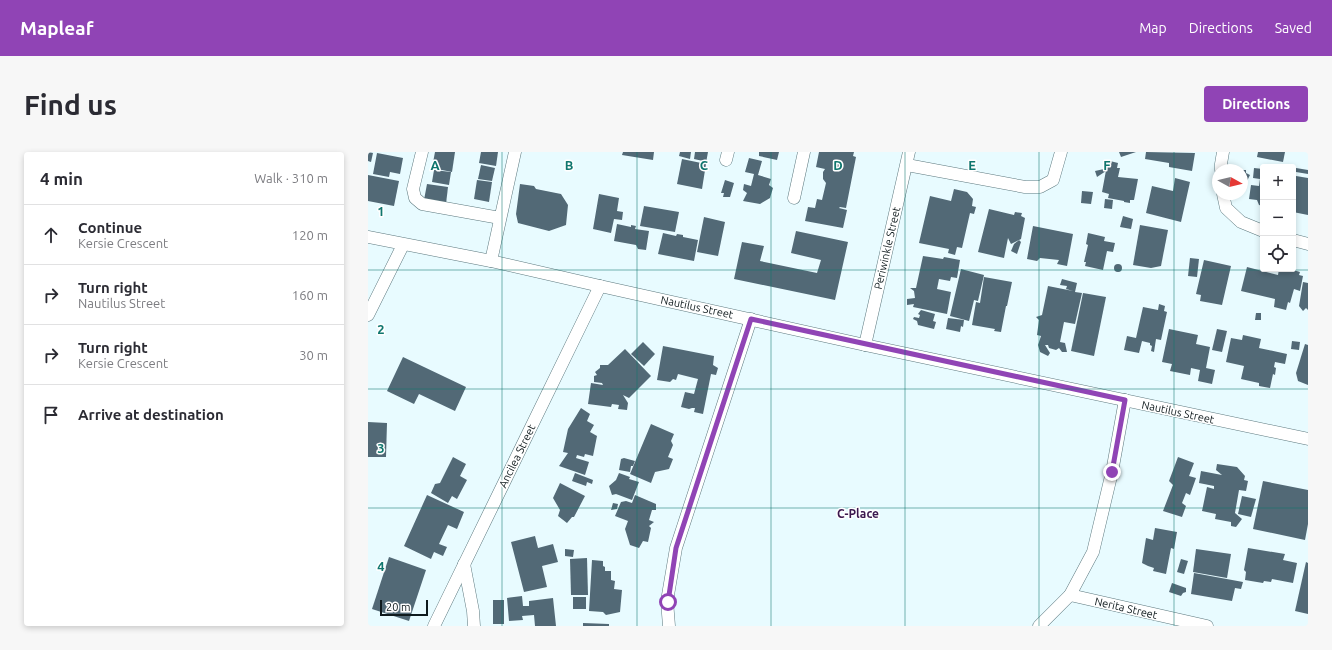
<!DOCTYPE html>
<html lang="en">
<head>
<meta charset="utf-8">
<style>
	:root { --surface:#fff; --page:#f7f7f7; --text:#2b2b33; --muted:#7c7c81; --line:#e1e1e2; --accent:#9044b5 }
	body { margin:0; font-family:Ubuntu,sans-serif; background:var(--page); color:var(--text) }
	.controls { position:absolute; right:12px; top:12px; display:grid; overflow:hidden; border-radius:4px; box-shadow:0 2px 6px #0003 }
	.controls button { width:36px; height:36px; display:grid; place-items:center; padding:0; border:0; border-bottom:1px solid var(--line); background:var(--surface); color:var(--text); font:20px sans-serif }
	.compass { position:absolute; left:844px; top:12px; width:36px; height:36px; border-radius:50%; background:var(--surface); box-shadow:0 2px 6px #0003; rotate:98deg }
	.scale { position:absolute; left:12px; bottom:10px; width:48px; box-sizing:border-box; padding-left:4px; border:2px solid #0f1a1d; border-top:0; font-size:11px; line-height:14px; white-space:nowrap; color:#0f1a1d; -webkit-text-stroke:3px #fff; paint-order:stroke }
	.stop { position:absolute; width:12px; height:12px; margin:-9px; border:3px solid #9044b5; border-radius:50%; background:#fff }
	.stop.end { background:#9044b5; border-color:#fff; box-shadow:0 1px 4px #0008 }
	.list { margin:0; padding:0; list-style:none }
	h2 { display:flex; justify-content:space-between; align-items:center; height:52px; margin:0; padding:0 16px; font-size:17px }
	h2 small { font-size:13px; font-weight:400; color:var(--muted) }
	.list li { display:grid; grid-template-columns:26px 1fr auto; gap:12px; align-items:center; box-sizing:border-box; height:60px; padding:0 16px; border-top:1px solid var(--line) }
	.list b { display:block; font-size:15px; white-space:nowrap }
	.list p { margin:0; font-size:13px; white-space:nowrap; color:var(--muted) }
	.list em { font-size:13px; font-style:normal; color:var(--muted) }
	.icon { flex:none; width:22px; height:22px; fill:none; stroke:currentColor; stroke-width:2; stroke-linecap:round; stroke-linejoin:round }
	.map { position:relative; flex:none; width:940px; height:474px; overflow:hidden; border-radius:4px }
	header { display:flex; align-items:center; gap:24px; box-sizing:border-box; height:56px; padding:0 20px; background:var(--accent); color:#fff }
	header strong { font-size:19px }
	nav { display:flex; gap:22px; margin-inline-start:auto; font-size:14px }
	.intro { display:flex; align-items:center; justify-content:space-between; box-sizing:border-box; height:96px; padding:0 24px }
	h1 { margin:0; font-size:28px }
	.button { padding:10px 18px; border-radius:4px; background:var(--accent); color:#fff; font-size:14px; font-weight:700 }
	main { display:flex; gap:24px; padding:0 24px }
	aside { flex:1; background:var(--surface); border-radius:4px; box-shadow:0 2px 6px #0003 }
	.map>svg:first-child { display:block }
	.building { fill:#526976 }
	.lines { fill:none; stroke-linecap:round; stroke-linejoin:round }
	.street-casing { stroke:#5d797f; stroke-width:13 }
	.street { stroke:#fff; stroke-width:12 }
	.route { stroke:#9044b5; stroke-width:5 }
	.grid { fill:none; stroke:#0f766e; stroke-width:1; stroke-opacity:0.55 }
	.labels { text-anchor:middle; stroke-width:3; stroke-linejoin:round; paint-order:stroke }
	.street-label { font-size:11px; fill:#0f1a1d; stroke:#fff }
	.neighbourhood-label { font-size:12px; font-weight:bold; fill:#3c184e; stroke:#fff }
	.grid-label { font-size:13px; text-anchor:middle; font-weight:bold; fill:#0f766e; stroke:#fff; stroke-width:3; stroke-linejoin:round; paint-order:stroke }
</style>
</head>
<body>
<header>
<strong>Mapleaf</strong>
<nav><a>Map</a><a>Directions</a><a>Saved</a></nav>
</header>
<div class="intro"><h1>Find us</h1><a class="button">Directions</a></div>
<main>
<aside>
<h2>4 min<small>Walk · 310 m</small></h2>
<ul class="list">
<li><svg class="icon" aria-label="ahead" viewBox="0 0 24 24"><path d="M12 20V5M6 11l6-6 6 6"/></svg><div><b>Continue</b><p>Kersie Crescent</p></div><em>120 m</em></li>
<li><svg class="icon" aria-label="right" viewBox="0 0 24 24"><path d="M7 20v-9h11M14 6l5 5-5 5"/></svg><div><b>Turn right</b><p>Nautilus Street</p></div><em>160 m</em></li>
<li><svg class="icon" aria-label="right" viewBox="0 0 24 24"><path d="M7 20v-9h11M14 6l5 5-5 5"/></svg><div><b>Turn right</b><p>Kersie Crescent</p></div><em>30 m</em></li>
<li><svg class="icon" aria-label="arrive" viewBox="0 0 24 24"><path d="M6 21V4h12l-3 4 3 4H6"/></svg><div><b>Arrive at destination</b></div></li>
</ul>
</aside>
<div class="map">
<svg width="940" height="474" viewBox="0 0 940 474">
	<rect width="100%" height="100%" fill="#e8fbff"/>
	<g class="building">
		<polygon points="0,0 5,1 3,10 0,9"/>
		<polygon points="67,0 87,0 84,20 64,16"/>
		<polygon points="113,0 130,0 128,14 111,11"/>
		<polygon points="255,0 286,0 285,8 254,3"/>
		<polygon points="312,0 323,0 322,7 311,4"/>
		<polygon points="327,0 340,0 338,11 334,10 335,9 326,7"/>
		<polygon points="391,0 411,0 409,8 391,4"/>
		<polygon points="451,0 486,0 485,4 488,5 478,56 472,55 471,56 479,58 475,76 437,69 440,55 447,56 449,47 454,48 458,31 455,27 455,20 457,17 448,15"/>
		<polygon points="751,0 768,0 753,5"/>
		<polygon points="778,0 827,1 824,19 801,15 801,11 777,7"/>
		<polygon points="890,0 917,0 915,10 889,5"/>
		<polygon points="9,1 35,6 32,22 22,20 21,25 5,22"/>
		<polygon points="381,6 394,9 390,23 403,27 401,33 405,36 402,46 392,52 375,49 379,41 375,38 376,32 383,34 386,22 377,20"/>
		<polygon points="314,7 338,12 334,37 309,32"/>
		<polygon points="742,9 750,11 749,16 752,16 750,25 770,27 766,48 762,48 762,51 756,50 756,49 740,46 741,42 734,40 739,13 741,14"/>
		<polygon points="113,13 127,16 124,29 110,27"/>
		<polygon points="886,16 895,17 895,54 891,53 889,48 881,47 883,33 891,34 892,27 885,26"/>
		<polygon points="928,16 940,18 940,22 928,20"/>
		<polygon points="736,17 738,19 729,25 727,19"/>
		<polygon points="66,18 83,20 81,33 64,30"/>
		<polygon points="874,18 878,18 878,21 882,23 878,31 874,29"/>
		<polygon points="0,23 31,29 26,54 0,49"/>
		<polygon points="928,24 940,26 940,63 925,60 925,39"/>
		<polygon points="807,26 822,30 813,70 778,61 784,34 805,39"/>
		<polygon points="109,28 124,30 121,50 106,47"/>
		<polygon points="357,28 366,31 362,45 355,45 356,41 353,41"/>
		<polygon points="59,32 80,35 78,52 56,48"/>
		<polygon points="152,32 166,34 168,37 193,42 200,53 198,73 181,79 150,71 148,62"/>
		<polygon points="586,37 599,40 605,47 604,54 608,55 606,62 602,61 594,96 589,95 587,103 580,101 581,97 551,91 562,44 583,49"/>
		<polygon points="714,39 725,40 723,52 713,51"/>
		<polygon points="231,42 251,46 249,59 255,60 254,68 246,67 243,81 225,77"/>
		<polygon points="737,47 745,48 744,57 736,56"/>
		<polygon points="276,54 311,60 307,80 272,74"/>
		<polygon points="621,57 646,63 647,60 654,61 653,64 657,66 653,87 643,92 640,86 636,106 610,100"/>
		<polygon points="755,64 765,67 763,77 752,75"/>
		<polygon points="336,65 357,70 350,104 329,100"/>
		<polygon points="249,72 263,75 263,73 268,74 267,77 281,79 278,98 270,97 268,93 246,89"/>
		<polygon points="772,73 800,78 793,114 783,116 765,113"/>
		<polygon points="665,74 705,82 699,114 689,112 691,108 672,106 669,109 659,107"/>
		<polygon points="428,79 480,90 467,148 366,127 374,90 396,94 392,109 449,121 453,108 423,101"/>
		<polygon points="295,81 308,84 309,82 315,83 315,85 330,88 326,109 290,102"/>
		<polygon points="720,81 737,85 736,89 747,91 745,100 739,99 735,118 717,114 718,110 716,110 720,93 718,92"/>
		<polygon points="651,88 653,90 649,102 643,99 646,92"/>
		<polygon points="555,104 575,107 576,105 592,108 589,126 583,125 582,129 571,127 569,137 583,140 579,162 545,155 546,152 539,153 539,147 547,146 546,139 542,136 548,136"/>
		<polygon points="822,106 831,107 829,125 820,124"/>
		<polygon points="836,108 863,114 854,153 832,149 833,143 828,142"/>
		<circle cx="750" cy="116" r="4"/>
		<polygon points="879,115 910,123 911,117 922,117 932,120 931,123 935,124 932,139 926,137 922,151 920,150 918,158 906,155 907,147 873,139"/>
		<polygon points="593,117 616,123 610,149 606,148 601,169 582,164"/>
		<polygon points="616,125 644,130 639,154 638,154 633,180 626,179 627,177 604,173 608,150 612,151"/>
		<polygon points="694,127 709,131 707,140 714,141 707,172 696,170 692,190 697,191 699,200 694,200 691,196 688,198 681,196 680,193 677,193 682,201 680,204 672,200 670,193 673,184 669,183 671,168 668,165 674,163 680,134 705,139 698,137 699,134 692,133"/>
		<polygon points="935,130 940,131 940,158 938,156 935,159 931,154"/>
		<polygon points="715,141 738,145 726,204 703,199"/>
		<polygon points="791,152 797,154 796,159 799,160 793,188 788,187 786,200 783,199 784,194 782,193 782,191 774,189 771,201 756,198 759,184 768,186 775,155 790,158"/>
		<polygon points="553,158 567,162 565,169 568,170 566,177 550,173 549,169 545,167 546,165 551,166 552,163 550,162"/>
		<polygon points="888,161 893,161 893,168 887,168"/>
		<polygon points="580,166 596,168 595,175 593,174 592,180 578,177"/>
		<polygon points="801,177 830,183 828,192 842,195 838,216 847,218 844,232 830,229 832,218 823,216 822,223 802,219 804,212 794,210"/>
		<polygon points="849,177 859,179 854,200 844,198"/>
		<polygon points="875,183 893,187 891,196 919,202 917,212 907,210 906,215 908,216 907,223 905,222 902,236 891,234 891,231 873,227 876,214 858,210 863,186 874,188"/>
		<polygon points="924,189 932,190 931,198 923,197"/>
		<polygon points="275,190 287,202 276,214 263,202"/>
		<polygon points="937,192 940,193 940,233 930,229 928,221"/>
		<polygon points="295,194 346,204 345,213 350,216 348,223 343,222 335,262 326,260 327,256 324,256 321,257 313,255 317,240 326,242 330,227 310,222 308,228 305,227 302,230 289,228"/>
		<polygon points="257,197 283,224 261,246 255,243 260,251 259,258 250,257 251,253 244,252 243,255 220,252 223,231 235,233 234,231 226,230 226,224 229,223 227,220 232,216 232,213 240,213"/>
		<polygon points="35,205 98,235 87,259 51,242 46,252 19,239"/>
		<polygon points="213,256 222,262 219,269 226,273 222,280 229,284 225,304 217,302 216,305 209,303 208,306 221,310 217,323 191,314 200,301 195,300 200,277"/>
		<polygon points="0,270 19,271 18,305 0,305"/>
		<polygon points="283,272 306,282 303,289 305,293 300,305 305,307 301,317 287,320 283,331 262,322"/>
		<polygon points="85,305 98,312 92,324 99,328 89,347 84,344 80,351 63,341 67,332 72,331"/>
		<polygon points="810,305 826,311 821,324 828,326 822,343 818,341 814,351 818,354 814,365 795,359 805,333 801,329"/>
		<polygon points="256,306 267,309 265,314 263,314 262,320 251,318 253,307"/>
		<polygon points="849,312 869,315 877,324 876,328 880,329 878,339 871,338 867,361 874,367 868,375 863,374 863,370 847,367 848,362 834,359 839,335 846,337 846,334 831,331 833,319 854,323 848,318"/>
		<polygon points="207,321 225,328 224,332 219,330 218,334 204,329"/>
		<polygon points="251,321 262,325 261,327 271,330 264,348 248,342 244,343 241,334 248,328"/>
		<polygon points="895,329 940,338 940,372 937,388 885,377"/>
		<polygon points="192,331 217,344 206,365 204,365 199,371 190,364 192,358 185,346"/>
		<polygon points="59,343 96,360 89,377 80,373 71,392 79,395 75,404 66,400 63,407 36,394"/>
		<polygon points="267,343 288,352 288,358 284,358 281,368 286,370 281,374 283,376 280,390 275,389 271,396 262,393 257,377 260,369 247,364 253,350 258,349 264,351"/>
		<polygon points="874,344 888,347 883,365 870,362"/>
		<polygon points="245,351 250,352 249,357 243,358"/>
		<polygon points="787,376 809,380 806,397 803,396 798,422 785,419 786,416 780,414 774,411 778,386 785,388"/>
		<polygon points="167,384 170,396 185,392 190,410 174,414 179,435 156,440 143,390"/>
		<polygon points="880,396 917,402 915,408 929,411 925,431 904,427 903,430 896,429 895,431 877,428 878,420 876,418"/>
		<polygon points="197,397 206,398 205,405 197,404"/>
		<polygon points="828,397 863,402 859,426 825,420"/>
		<polygon points="21,405 58,418 41,469 4,457"/>
		<polygon points="219,406 220,443 203,443 202,407"/>
		<polygon points="813,407 820,409 816,422 809,420"/>
		<polygon points="224,408 235,409 235,414 237,415 237,419 243,419 243,428 247,429 246,437 254,438 252,460 238,463 235,460 221,459"/>
		<polygon points="938,410 940,411 940,462 927,459"/>
		<polygon points="826,421 875,430 873,437 867,436 864,449 823,442"/>
		<polygon points="804,431 818,436 818,440 815,441 813,444 801,440"/>
		<polygon points="154,444 155,454 161,454 161,449 185,446 188,474 167,474 166,463 154,464 155,468 141,469 139,446"/>
		<rect x="205" y="445" width="13" height="12"/>
		<rect x="125" y="448" width="11" height="24"/>
		<polygon points="215,471 241,472 241,474 215,474"/>
	</g>
	<g class="lines">
		<g class="street-casing">
			<g id="street">
				<polyline points="54,0 45,37 47,46 54,52 132,66"/>
				<polyline points="358,8 360,0"/>
				<polyline points="539,13 657,35 672,35 685,28 693,0"/>
				<polyline points="853,18 853,12 855,0"/>
				<polyline points="855,42 858,56 873,70 895,79"/>
				<polyline points="426,46 436,0"/>
				<polyline points="0,85 123,109 232,134 497,193 940,287"/>
				<polyline points="925,88 940,92"/>
				<polyline points="123,109 147,0"/>
				<polyline points="0,163 35,93"/>
				<polyline points="497,193 541,0"/>
				<polyline points="96,412 105,459 106,474"/>
				<polyline points="702,443 839,474"/>
				<polyline points="66,474 232,134"/>
				<polyline points="301,474 299,449 308,396 383,167"/>
				<polyline points="671,474 702,443 725,400 744,320 757,248"/>
			</g>
		</g>
		<use href="#street" class="street"/>
	</g>
	<g class="lines">
		<polyline class="route" points="300,450 308,396 383,167 757,248 744,320"/>
	</g>
	<path class="grid" d="M134,0V474M269,0V474M403,0V474M537,0V474M671,0V474M806,0V474M0,118H940M0,237H940M0,356H940"/>
	<g class="labels">
		<g class="street-label">
			<text transform="translate(519 96) rotate(-77)" y="4">Periwinkle Street</text>
			<text transform="translate(329 155) rotate(12)" y="4">Nautilus Street</text>
			<text transform="translate(810 260) rotate(12)" y="4">Nautilus Street</text>
			<text transform="translate(149 304) rotate(-64)" y="4">Ancilea Street</text>
			<text transform="translate(758 456) rotate(13)" y="4">Nerita Street</text>
		</g>
		<g class="neighbourhood-label">
			<text x="490" y="366">C-Place</text>
		</g>
	</g>
	<g class="grid-label">
		<text x="67" y="18">A</text>
		<text x="201" y="18">B</text>
		<text x="336" y="18">C</text>
		<text x="470" y="18">D</text>
		<text x="604" y="18">E</text>
		<text x="739" y="18">F</text>
		<text x="13" y="64">1</text>
		<text x="13" y="182">2</text>
		<text x="13" y="301">3</text>
		<text x="13" y="419">4</text>
	</g>
</svg>
<div class="controls">
<button>+</button>
<button>−</button>
<button><svg class="icon" aria-label="locate" viewBox="0 0 24 24"><circle cx="12" cy="12" r="6"/><path d="M12 2v4M12 18v4M2 12h4M18 12h4"/></svg></button>
</div>
<svg class="compass" viewBox="-18 -18 36 36"><path d="M0-13l5 13h-10z" fill="#e53935"/><path d="M0 13l5-13h-10z" fill="#7c7c81"/></svg>
<div class="scale">20 m</div>
<div class="stop" style="left:300px;top:450px"></div>
<div class="stop end" style="left:744px;top:320px"></div>
</div>
</main>
</body>
</html>
